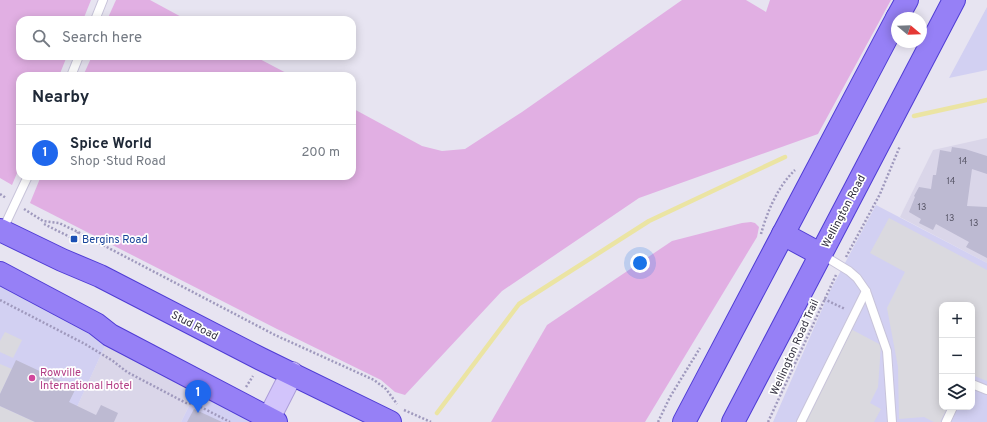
<!DOCTYPE html>
<html lang="en">
<head>
<meta charset="utf-8">
<style>
	:root { --surface:#fff; --page:#f2f2f3; --text:#1f2937; --muted:#747a83; --line:#e0e1e3; --accent:#1f67ed }
	body { margin:0; font-family:Overpass,sans-serif; background:var(--page); color:var(--text) }
	.controls { position:absolute; right:12px; bottom:12px; display:grid; overflow:hidden; border-radius:8px; box-shadow:0 2px 10px #0003 }
	.controls button { width:36px; height:36px; display:grid; place-items:center; padding:0; border:0; border-bottom:1px solid var(--line); background:var(--surface); color:var(--text); font:20px sans-serif }
	.compass { position:absolute; left:891px; top:12px; width:36px; height:36px; border-radius:50%; background:var(--surface); box-shadow:0 2px 10px #0003; rotate:109deg }
	.you { position:absolute; left:640px; top:263px; width:14px; height:14px; margin:-10px; border:3px solid #fff; border-radius:50%; background:#1a73e8; box-shadow:0 0 0 6px #1a73e833 }
	.badge { display:grid; place-items:center; width:26px; height:26px; border-radius:50%; background:var(--accent); color:#fff; font-size:13px; font-weight:700 }
	.pin { position:absolute; translate:-50% -33px; filter:drop-shadow(0 1px 2px #0008) }
	.pin::after { content:''; position:absolute; top:21px; width:14px; height:12px; background:inherit; clip-path:polygon(0 0,100% 0,50% 100%) }
	.list { margin:0; padding:0; list-style:none }
	h2 { display:flex; justify-content:space-between; align-items:center; height:52px; margin:0; padding:0 16px; font-size:17px }
	h2 small { font-size:13px; font-weight:400; color:var(--muted) }
	.list li { display:grid; grid-template-columns:26px 1fr auto; gap:12px; align-items:center; box-sizing:border-box; height:56px; padding:0 16px; border-top:1px solid var(--line) }
	.list b { display:block; font-size:15px; white-space:nowrap }
	.list p { margin:0; font-size:13px; white-space:nowrap; color:var(--muted) }
	.list em { font-size:13px; font-style:normal; color:var(--muted) }
	.icon { flex:none; width:22px; height:22px; fill:none; stroke:currentColor; stroke-width:2; stroke-linecap:round; stroke-linejoin:round }
	.map { position:relative; flex:none; width:987px; height:422px; overflow:hidden }
	.search { position:absolute; background:var(--surface); box-shadow:0 2px 10px #0003; left:16px; top:16px; width:340px; height:44px; display:flex; align-items:center; gap:10px; box-sizing:border-box; padding:0 14px; border-radius:12px; color:var(--muted); font-size:15px }
	.panel { position:absolute; background:var(--surface); box-shadow:0 2px 10px #0003; left:16px; top:72px; width:340px; height:108px; border-radius:12px }
	.map>svg:first-child { display:block }
	.residential { fill:#dad6e9 }
	.commercial { fill:#d2d0f2; fill-rule:evenodd }
	.green { fill:#e1afe3 }
	.parking { fill:#dad9df }
	.lines { fill:none; stroke-linecap:round; stroke-linejoin:round }
	.stream { stroke:#ebe4a3; stroke-width:4.5 }
	.building { fill:#bdbad2 }
	.service-casing { stroke:#c8c4da; stroke-width:10 }
	.secondary-casing { stroke:#ab9cd8; stroke-width:24 }
	.trunk-casing { stroke:#4f3cd4; stroke-width:24 }
	.path { stroke:#9f99bd; stroke-width:2.5; stroke-dasharray:2 2; stroke-linecap:butt }
	.service { stroke:#fff; stroke-width:8 }
	.secondary { stroke:#d2c4fb; stroke-width:22 }
	.trunk { stroke:#9680f6; stroke-width:22 }
	.transit-dot { fill:#1a4fb4; stroke:#fff; stroke-width:1.5 }
	.hotel-dot { fill:#d1479c; stroke:#fff; stroke-width:1.5 }
	.labels { text-anchor:middle; stroke-width:3.5; stroke-linejoin:round; paint-order:stroke }
	.number-label { font-size:9px; fill:#585667 }
	.street-label { font-size:11px; fill:#363443; stroke:#fff }
	.transit-label { font-size:11px; fill:#164399; stroke:#fff; text-anchor:start }
	.hotel-label { font-size:11px; fill:#b23c85; stroke:#fff; text-anchor:start }
</style>
</head>
<body>
<div class="map">
<svg width="987" height="422" viewBox="0 0 987 422">
	<rect width="100%" height="100%" fill="#e7e4f1"/>
	<g class="residential">
		<polygon points="987,138 987,263 900,217 933,150"/>
		<polygon points="110,335 201,382 181,422 70,422"/>
	</g>
	<g class="commercial">
		<polygon points="987,7 987,70 949,78"/>
		<path d="M876,205L987,263V422H773L830,291ZM942,305H972V407H942Z"/>
		<polygon points="0,273 110,335 70,422 0,422"/>
		<polygon points="201,382 276,422 181,422"/>
	</g>
	<g class="green">
		<polygon points="0,0 91,0 83,20 20,20 20,56 67,56 59,76 20,76 20,166 12,185 0,178"/>
		<polygon points="116,0 150,0 187,20 107,20"/>
		<polygon points="682,0 746,0 766,12 770,0 891,0 818,134 639,198 502,291 405,395 395,392 381,380 277,329 30,203 41,176 352,176 352,108 422,146 442,151 465,149 522,112"/>
		<polygon points="92,56 254,56 292,76 83,76"/>
		<polygon points="751,222 755,223 759,227 757,237 645,422 491,422 547,325 672,241 742,223"/>
	</g>
	<g class="parking">
		<polygon points="889,218 987,270 987,381 972,375 972,305 942,305 942,407 948,407 940,422 934,422 924,417 899,419 898,367 887,308 905,272 870,253"/>
		<polygon points="845,326 881,345 878,387 870,403 881,409 874,422 798,422"/>
		<polygon points="5,332 22,340 13,358 0,352 0,341"/>
		<polygon points="0,364 12,369 0,394"/>
		<polygon points="0,406 35,422 0,422"/>
	</g>
	<g class="lines">
		<g class="stream">
			<polyline points="914,116 987,100"/>
			<polyline points="437,413 519,304 649,221 785,157"/>
		</g>
	</g>
	<g class="building">
		<polygon points="952,147 965,149 987,156 987,174 972,169 967,206 987,207 987,258 966,247 969,242 936,224 933,230 919,223 921,219 909,212 915,197 914,196 919,187 931,189 933,175 936,175 940,150 951,152"/>
		<polygon points="16,360 76,388 69,402 96,415 101,405 118,413 114,422 35,422 0,406 0,394"/>
		<polygon points="194,409 222,422 187,422"/>
	</g>
	<g class="lines">
		<g class="service-casing">
			<g id="service">
				<polyline points="95,20 103,0"/>
				<polyline points="71,76 79,56"/>
				<polyline points="3,229 28,176"/>
				<polyline points="821,254 849,271 857,278 866,291 887,351 892,422"/>
				<polyline points="972,384 987,390"/>
				<polyline points="801,422 866,291"/>
				<polyline points="946,422 953,407"/>
			</g>
		</g>
		<g class="secondary-casing">
			<polyline id="secondary" points="267,422 292,373"/>
		</g>
		<g class="trunk-casing">
			<g id="trunk">
				<polyline points="897,18 907,0"/>
				<polyline points="0,230 62,260 100,276 261,359 390,422"/>
				<polyline points="783,234 820,254"/>
				<polyline points="0,273 96,324 110,335 276,422"/>
				<polyline points="684,422 897,18"/>
				<polyline points="733,422 954,0"/>
			</g>
		</g>
		<g class="path">
			<polyline points="0,194 6,198"/>
			<polyline points="24,209 43,221 59,223 78,232 275,335 374,380 386,389 397,404"/>
			<polyline points="44,224 74,239 78,232"/>
			<path d="M761,234C767,212 778,186 795,170"/>
			<polyline points="846,257 880,194 900,146"/>
			<polyline points="824,299 845,309"/>
			<polyline points="0,300 85,344 113,361 127,372 186,403 195,404 230,422"/>
			<polyline points="246,387 253,376"/>
			<polyline points="404,410 431,422"/>
			<polyline points="658,422 670,397 700,348"/>
			<polyline points="768,422 836,275"/>
		</g>
		<use href="#service" class="service"/>
		<use href="#secondary" class="secondary"/>
		<use href="#trunk" class="trunk"/>
	</g>
	<rect class="transit-dot" x="70" y="235" width="8" height="8" rx="2"/>
	<circle class="hotel-dot" cx="32" cy="378" r="4"/>
	<g class="labels">
		<g class="number-label">
			<text x="963" y="164">14</text>
			<text x="951" y="184">14</text>
			<text x="922" y="210">13</text>
			<text x="950" y="221">13</text>
			<text x="974" y="226">13</text>
		</g>
		<g class="street-label">
			<text transform="translate(843 211) rotate(-62)" y="4">Wellington Road</text>
			<text transform="translate(195 325) rotate(27)" y="4">Stud Road</text>
			<text transform="translate(794 347) rotate(-66)" y="4">Wellington Road Trail</text>
		</g>
		<g class="transit-label">
			<text x="82" y="243">Bergins Road</text>
		</g>
		<g class="hotel-label">
			<text x="40" y="376">Rowville<tspan x="40" dy="13">International Hotel</tspan></text>
		</g>
	</g>
</svg>
<div class="controls">
<button>+</button>
<button>−</button>
<button><svg class="icon" aria-label="layers" viewBox="0 0 24 24"><path d="M12 4l9 5-9 5-9-5zM3 14l9 5 9-5"/></svg></button>
</div>
<svg class="compass" viewBox="-18 -18 36 36"><path d="M0-13l5 13h-10z" fill="#e53935"/><path d="M0 13l5-13h-10z" fill="#747a83"/></svg>
<div class="you"></div>
<div class="pin badge" style="left:198px;top:413px">1</div>
<div class="search"><svg class="icon" aria-label="search" viewBox="0 0 24 24"><circle cx="10" cy="10" r="6"/><path d="M15 15l6 6"/></svg>Search here</div>
<section class="panel">
<h2>Nearby<small></small></h2>
<ul class="list">
<li><span class="badge">1</span><div><b>Spice World</b><p>Shop · Stud Road</p></div><em>200 m</em></li>
</ul>
</section>
</div>
</body>
</html>
